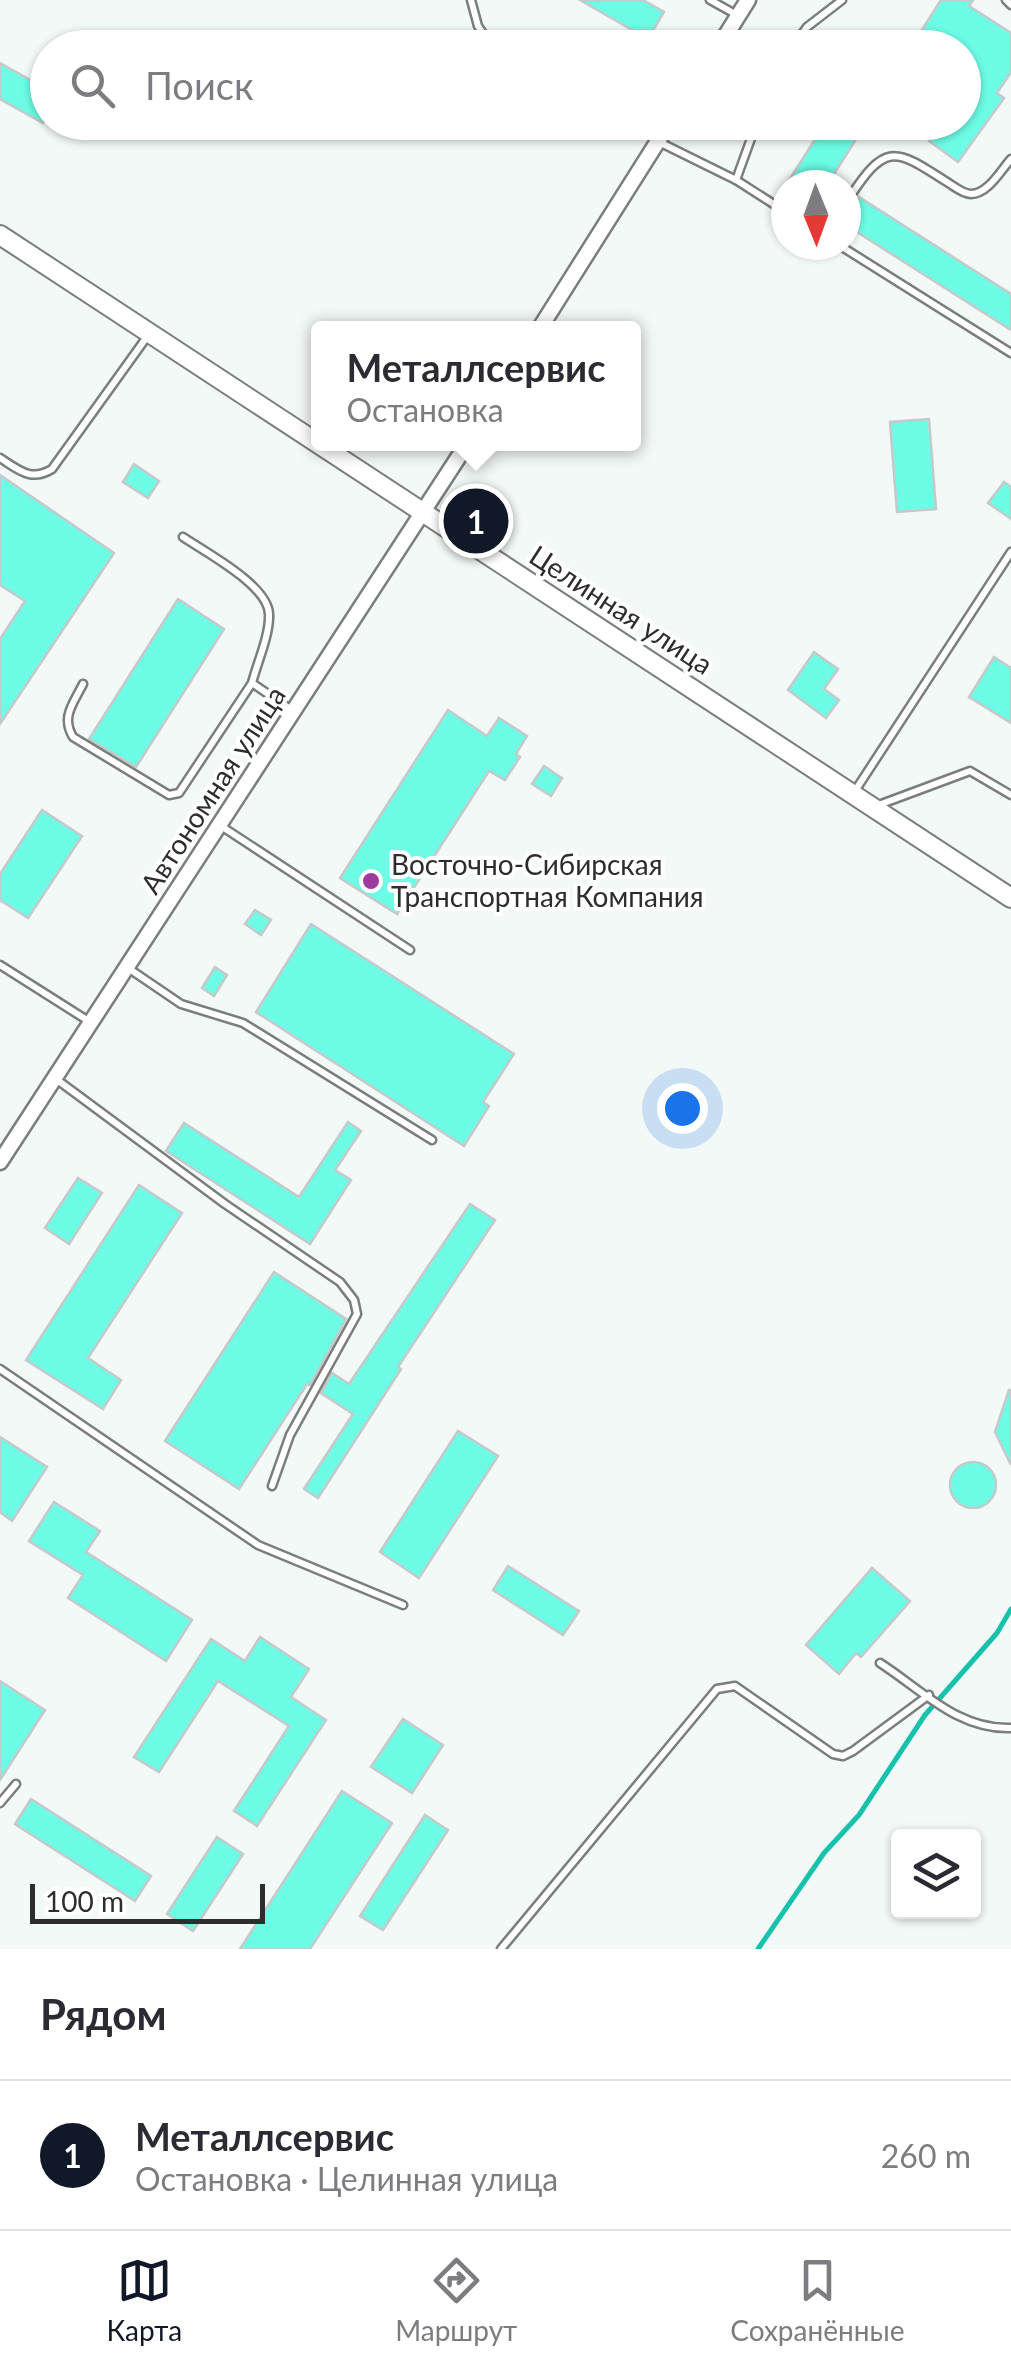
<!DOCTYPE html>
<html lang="ru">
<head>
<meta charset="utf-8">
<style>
	:root { --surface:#fff; --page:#f2f2f3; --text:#2b2b33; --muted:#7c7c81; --line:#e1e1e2; --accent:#111827 }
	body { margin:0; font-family:Lato,sans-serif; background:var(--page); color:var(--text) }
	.controls { position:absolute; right:30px; bottom:30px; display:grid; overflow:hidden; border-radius:10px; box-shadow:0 2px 8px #0004 }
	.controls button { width:90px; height:90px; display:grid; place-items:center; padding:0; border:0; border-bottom:2px solid var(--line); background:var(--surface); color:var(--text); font:50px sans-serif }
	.compass { position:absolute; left:771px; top:170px; width:90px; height:90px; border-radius:50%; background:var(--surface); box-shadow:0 2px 8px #0004; rotate:179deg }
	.scale { position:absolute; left:30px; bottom:25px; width:235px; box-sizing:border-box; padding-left:10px; border:5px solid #2c2e2e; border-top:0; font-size:28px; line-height:35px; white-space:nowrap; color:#2c2e2e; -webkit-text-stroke:8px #fff; paint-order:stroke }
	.you { position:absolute; left:682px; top:1108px; width:35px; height:35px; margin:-25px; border:8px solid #fff; border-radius:50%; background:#1a73e8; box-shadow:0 0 0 15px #1a73e833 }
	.badge { display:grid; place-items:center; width:65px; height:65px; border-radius:50%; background:var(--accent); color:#fff; font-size:32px; font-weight:700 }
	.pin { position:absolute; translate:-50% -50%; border:5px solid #fff; box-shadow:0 2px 10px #0006 }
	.popup { position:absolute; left:311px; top:321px; width:330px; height:130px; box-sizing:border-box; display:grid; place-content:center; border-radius:10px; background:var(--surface); filter:drop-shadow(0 2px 8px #0005); font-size:32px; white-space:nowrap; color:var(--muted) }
	.popup b { font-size:38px; color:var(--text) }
	.popup::after { content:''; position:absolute; left:50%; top:100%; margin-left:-20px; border:20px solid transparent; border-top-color:var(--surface) }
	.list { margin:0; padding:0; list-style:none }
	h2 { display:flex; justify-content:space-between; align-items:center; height:130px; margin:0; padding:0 40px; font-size:42px }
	h2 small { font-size:32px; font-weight:400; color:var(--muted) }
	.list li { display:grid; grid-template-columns:65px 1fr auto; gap:30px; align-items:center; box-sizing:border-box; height:150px; padding:0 40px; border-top:2px solid var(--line) }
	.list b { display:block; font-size:38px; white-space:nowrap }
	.list p { margin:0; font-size:32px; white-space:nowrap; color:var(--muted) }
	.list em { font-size:32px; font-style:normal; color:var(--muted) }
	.icon { flex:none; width:55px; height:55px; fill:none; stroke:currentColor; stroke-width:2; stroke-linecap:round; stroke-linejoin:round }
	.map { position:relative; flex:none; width:1011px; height:1949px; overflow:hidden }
	.search { position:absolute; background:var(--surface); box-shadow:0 2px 8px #0004; left:30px; right:30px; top:30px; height:110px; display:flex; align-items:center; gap:25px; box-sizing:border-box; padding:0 35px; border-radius:55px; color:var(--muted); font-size:38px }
	.sheet { height:280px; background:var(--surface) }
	nav { display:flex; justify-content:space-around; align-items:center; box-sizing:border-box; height:140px; border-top:2px solid var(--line); background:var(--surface); font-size:28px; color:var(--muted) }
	nav a { display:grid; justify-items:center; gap:5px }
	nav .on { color:var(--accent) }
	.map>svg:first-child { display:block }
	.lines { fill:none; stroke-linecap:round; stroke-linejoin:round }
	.stream { stroke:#16c2ac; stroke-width:5 }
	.building { fill:#6dfde6; stroke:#c4cac9; stroke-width:2.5 }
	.service-casing { stroke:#7a7f7e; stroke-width:11 }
	.minor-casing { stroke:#7a7f7e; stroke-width:19 }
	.tertiary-casing { stroke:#7a7f7e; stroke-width:22 }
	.service { stroke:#fff; stroke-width:6 }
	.minor { stroke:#fff; stroke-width:14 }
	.tertiary { stroke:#fff; stroke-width:18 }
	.poi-dot { fill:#a13a9d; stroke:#fff; stroke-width:4 }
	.labels { text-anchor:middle; stroke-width:8; stroke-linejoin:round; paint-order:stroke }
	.street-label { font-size:28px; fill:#2c2e2e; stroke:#fff }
	.poi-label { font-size:28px; fill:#2c2e2e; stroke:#fff; text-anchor:start }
</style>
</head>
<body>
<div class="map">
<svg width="1011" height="1949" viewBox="0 0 1011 1949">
	<rect width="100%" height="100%" fill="#f3f9f7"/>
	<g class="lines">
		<polyline class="stream" points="758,1949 824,1853 859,1815 925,1715 997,1633 1011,1609"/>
	</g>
	<g class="building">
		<polygon points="580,0 643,0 664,12 648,39"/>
		<polygon points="941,0 973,0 969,6 1011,33 1011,72 997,93 1004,98 958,162 929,141 942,122 964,122 964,93 976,76 964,69 964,48 930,48 916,39"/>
		<polygon points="0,63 48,90 48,116 43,123 0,99"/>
		<polygon points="826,122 867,122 827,185 786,185"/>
		<polygon points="859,197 1011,294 1011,330 846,225 846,210"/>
		<polygon points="929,419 936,509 897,512 890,422"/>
		<polygon points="134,464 159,481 148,498 123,482"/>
		<polygon points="0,475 114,553 0,724 0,639 25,601 0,585"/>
		<polygon points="1004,482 1011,487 1011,519 988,503"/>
		<polygon points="178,599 224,629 136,767 89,739"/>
		<polygon points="814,652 838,669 824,689 839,700 826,718 788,690"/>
		<polygon points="994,657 1011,668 1011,723 969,697"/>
		<polygon points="448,710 487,736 499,718 527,736 516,754 520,757 505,780 489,771 397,914 340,878"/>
		<polygon points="544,766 562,778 551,796 532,784"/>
		<polygon points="42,810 82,836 28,918 0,900 0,874"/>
		<polygon points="255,910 271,920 261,935 245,924"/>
		<polygon points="311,924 514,1054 483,1102 489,1106 464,1146 256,1012"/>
		<polygon points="215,967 227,975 214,996 202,988"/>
		<polygon points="348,1122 361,1131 335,1170 351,1180 310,1244 166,1151 184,1123 299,1197"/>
		<polygon points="78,1178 102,1193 69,1244 45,1228"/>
		<polygon points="139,1185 182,1213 88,1358 121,1380 103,1409 26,1360"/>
		<polygon points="470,1204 495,1220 398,1367 401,1369 318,1498 304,1489 353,1414 321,1393 332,1373 349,1384"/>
		<polygon points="274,1272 346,1319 310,1385 307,1384 239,1489 165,1441"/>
		<polygon points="1009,1390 1011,1391 1011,1465 995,1432"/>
		<polygon points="458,1431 498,1456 419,1578 380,1552"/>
		<polygon points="0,1437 47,1467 12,1521 0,1512"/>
		<circle cx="973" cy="1485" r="23"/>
		<polygon points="54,1502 100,1531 86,1552 192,1620 166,1661 68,1598 83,1575 29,1541"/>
		<polygon points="508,1566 579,1611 563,1635 493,1590"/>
		<polygon points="872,1568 910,1601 861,1657 856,1653 839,1674 806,1645"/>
		<polygon points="260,1637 309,1669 291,1697 326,1720 257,1826 234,1811 289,1726 218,1681 159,1772 134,1757 211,1639 245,1661"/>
		<polygon points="0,1681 45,1710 0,1780"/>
		<polygon points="403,1719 443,1745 412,1793 371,1767"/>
		<polygon points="342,1791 392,1823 310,1949 240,1949"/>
		<polygon points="31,1799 151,1876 135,1901 15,1824"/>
		<polygon points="425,1815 448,1830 383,1930 360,1916"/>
		<polygon points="217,1837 243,1854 193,1931 167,1914"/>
	</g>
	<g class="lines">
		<g class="service-casing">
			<g id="service">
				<polyline points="471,0 478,26 493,48"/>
				<polyline points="710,0 737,15"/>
				<polyline points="1006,0 1011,5"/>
				<polyline points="792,48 807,27 842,0"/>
				<polyline points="650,122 664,129"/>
				<polyline points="659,142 736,180 786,212"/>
				<polyline points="736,180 757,122"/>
				<path d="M846,203C886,141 893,147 950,184C956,188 964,194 971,194C988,194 1001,170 1011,159"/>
				<polyline points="839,245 1011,353"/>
				<path d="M0,458C19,470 31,482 52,469L149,334"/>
				<path d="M183,537C205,552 268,585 269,614C270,635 257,663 252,683L293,711"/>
				<path d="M83,684C73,704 61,717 73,737L169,795L179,793L252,683"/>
				<polyline points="853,794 1011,552"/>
				<polyline points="876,806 970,771 1011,795"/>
				<polyline points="221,826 410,950"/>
				<polyline points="0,965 90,1022"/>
				<polyline points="128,968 181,1004 243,1023 432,1140"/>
				<polyline points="56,1079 225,1204 340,1282 354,1300 357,1314 290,1435 272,1486"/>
				<polyline points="0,1369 258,1545 403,1605"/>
				<path d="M880,1663C922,1690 958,1730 1011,1728"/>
				<polyline points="0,1803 16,1784"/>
				<polyline points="501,1949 717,1689 735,1686 833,1754 843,1756 853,1751 929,1695"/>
			</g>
		</g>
		<g class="minor-casing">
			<g id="minor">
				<polyline points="718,48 748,0"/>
				<polyline points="540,328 670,122"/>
				<polyline points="0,1162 467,444"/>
			</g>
		</g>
		<g class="tertiary-casing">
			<polyline id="tertiary" points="0,235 1011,898"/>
		</g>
		<use href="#service" class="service"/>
		<use href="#minor" class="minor"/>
		<use href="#tertiary" class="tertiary"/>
	</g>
	<circle class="poi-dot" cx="371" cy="881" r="10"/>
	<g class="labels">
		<g class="street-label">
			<text transform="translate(621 610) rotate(33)" y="10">Целинная улица</text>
			<text transform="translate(213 790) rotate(-57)" y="10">Автономная улица</text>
		</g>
		<g class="poi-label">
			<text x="391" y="875">Восточно-Сибирская<tspan x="391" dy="32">Транспортная Компания</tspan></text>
		</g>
	</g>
</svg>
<div class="controls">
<button><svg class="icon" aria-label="layers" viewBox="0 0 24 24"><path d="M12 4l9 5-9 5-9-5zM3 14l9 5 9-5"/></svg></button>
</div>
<svg class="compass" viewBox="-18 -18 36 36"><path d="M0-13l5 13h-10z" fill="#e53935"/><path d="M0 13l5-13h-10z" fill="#7c7c81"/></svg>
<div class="scale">100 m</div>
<div class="you"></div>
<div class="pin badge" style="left:476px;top:521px">1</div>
<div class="popup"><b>Металлсервис</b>Остановка</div>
<div class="search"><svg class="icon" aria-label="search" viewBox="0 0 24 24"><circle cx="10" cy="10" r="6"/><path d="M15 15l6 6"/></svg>Поиск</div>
</div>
<section class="sheet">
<h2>Рядом<small></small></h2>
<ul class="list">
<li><span class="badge">1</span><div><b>Металлсервис</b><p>Остановка · Целинная улица</p></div><em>260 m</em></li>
</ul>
</section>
<nav>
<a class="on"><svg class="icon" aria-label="map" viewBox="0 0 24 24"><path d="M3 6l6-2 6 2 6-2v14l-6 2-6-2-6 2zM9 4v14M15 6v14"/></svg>Карта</a>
<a><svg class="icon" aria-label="directions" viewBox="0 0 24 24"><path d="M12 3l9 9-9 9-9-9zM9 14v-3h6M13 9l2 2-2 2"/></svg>Маршрут</a>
<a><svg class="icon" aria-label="saved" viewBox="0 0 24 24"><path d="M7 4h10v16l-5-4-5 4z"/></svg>Сохранённые</a>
</nav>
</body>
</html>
